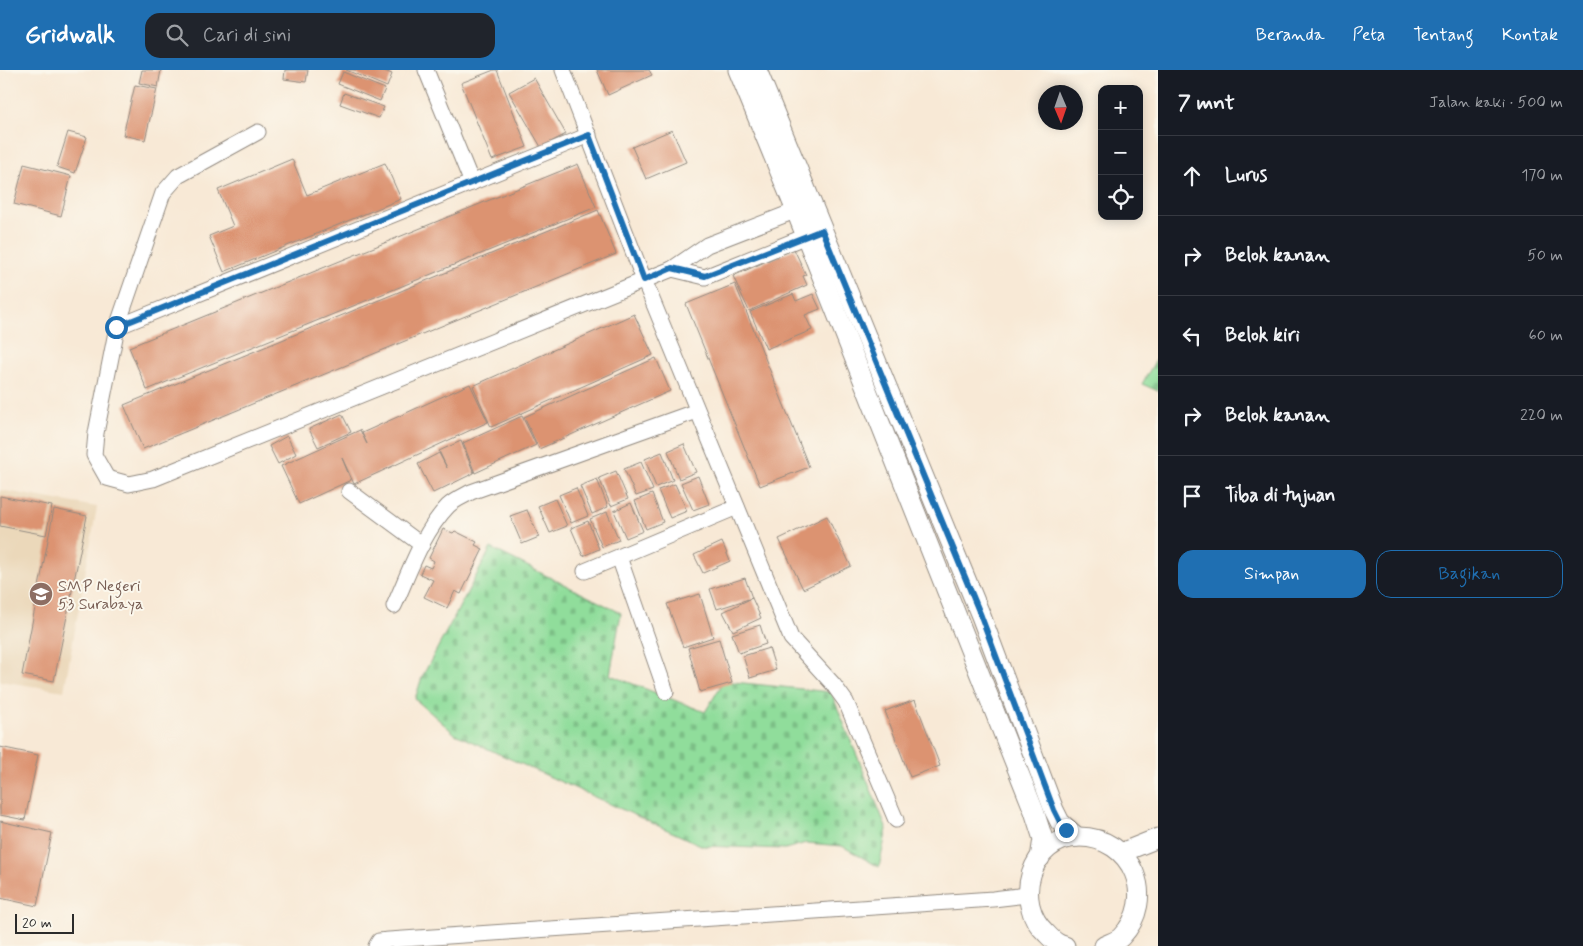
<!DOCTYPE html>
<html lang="id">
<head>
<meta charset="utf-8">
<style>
	:root { --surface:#171b24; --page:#20242c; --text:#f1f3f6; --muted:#9ea1a6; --line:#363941; --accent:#1f6fb2 }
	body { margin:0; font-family:Mynerve,sans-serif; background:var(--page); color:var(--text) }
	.controls { position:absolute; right:15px; top:15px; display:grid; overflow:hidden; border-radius:10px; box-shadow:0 2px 12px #0003 }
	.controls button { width:45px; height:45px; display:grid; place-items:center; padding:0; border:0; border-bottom:1px solid var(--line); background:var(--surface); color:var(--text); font:25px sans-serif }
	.compass { position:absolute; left:1038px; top:15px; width:45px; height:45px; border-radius:50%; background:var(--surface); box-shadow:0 2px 12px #0003; rotate:178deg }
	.scale { position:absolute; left:15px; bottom:12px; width:59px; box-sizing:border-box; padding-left:5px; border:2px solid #2b2b2b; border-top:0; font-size:14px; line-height:18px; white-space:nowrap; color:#2b2b2b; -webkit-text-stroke:4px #fbf7ec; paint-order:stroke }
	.stop { position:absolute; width:15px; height:15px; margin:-11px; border:4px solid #1f6fb2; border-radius:50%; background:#fff }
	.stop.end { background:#1f6fb2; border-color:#fff; box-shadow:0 1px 5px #0008 }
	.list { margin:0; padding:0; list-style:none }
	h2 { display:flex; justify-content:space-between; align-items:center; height:65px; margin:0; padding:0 20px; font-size:21px }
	h2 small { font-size:16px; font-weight:400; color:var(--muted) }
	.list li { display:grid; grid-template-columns:32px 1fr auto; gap:15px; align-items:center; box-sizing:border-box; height:80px; padding:0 20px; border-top:1px solid var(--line) }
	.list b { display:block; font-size:19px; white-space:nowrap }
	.list em { font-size:16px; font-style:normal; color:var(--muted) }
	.actions { display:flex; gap:10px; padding:15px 20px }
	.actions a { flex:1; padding:11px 0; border:1px solid var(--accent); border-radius:15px; text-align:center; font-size:18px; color:var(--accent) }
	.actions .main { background:var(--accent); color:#fff }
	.icon { flex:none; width:28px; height:28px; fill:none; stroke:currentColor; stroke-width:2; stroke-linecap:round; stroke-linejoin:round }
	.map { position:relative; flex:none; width:1158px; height:876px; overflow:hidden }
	header { display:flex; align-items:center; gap:30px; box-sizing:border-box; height:70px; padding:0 25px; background:var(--accent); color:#fff }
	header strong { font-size:24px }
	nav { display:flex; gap:28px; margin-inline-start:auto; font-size:18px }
	.search { width:350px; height:45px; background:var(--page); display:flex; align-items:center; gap:12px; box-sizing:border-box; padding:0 18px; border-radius:15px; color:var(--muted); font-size:19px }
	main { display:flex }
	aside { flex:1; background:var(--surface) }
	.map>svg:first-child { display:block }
	.built { fill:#ebd8ba }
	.cemetery { fill:url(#cemetery-stones); stroke:#5e8463 }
	.building { fill:#dc9371 }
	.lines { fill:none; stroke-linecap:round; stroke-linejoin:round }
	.minor-casing { stroke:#928a80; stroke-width:17 }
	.tertiary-casing { stroke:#928a80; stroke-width:21 }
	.minor { stroke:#fff; stroke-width:15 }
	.tertiary { stroke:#fff; stroke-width:19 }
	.route { stroke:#1f6fb2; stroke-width:6 }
	.labels { text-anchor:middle; stroke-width:4; stroke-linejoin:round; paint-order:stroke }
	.education-label { font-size:16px; fill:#785e54; stroke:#fbf7ec; text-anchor:start }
</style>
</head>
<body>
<header>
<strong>Gridwalk</strong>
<div class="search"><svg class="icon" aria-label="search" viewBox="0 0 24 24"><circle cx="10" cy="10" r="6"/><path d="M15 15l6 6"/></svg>Cari di sini</div>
<nav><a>Beranda</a><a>Peta</a><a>Tentang</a><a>Kontak</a></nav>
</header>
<main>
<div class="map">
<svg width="1158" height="876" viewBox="0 0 1158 876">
	<defs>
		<pattern id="cemetery-stones" width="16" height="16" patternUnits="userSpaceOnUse" patternTransform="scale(1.25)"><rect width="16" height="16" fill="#90dd9b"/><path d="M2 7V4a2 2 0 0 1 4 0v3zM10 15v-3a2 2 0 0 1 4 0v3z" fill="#7cbe86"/></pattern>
	</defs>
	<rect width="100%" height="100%" fill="#fbf7ec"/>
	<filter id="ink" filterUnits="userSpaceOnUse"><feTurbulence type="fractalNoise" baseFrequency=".02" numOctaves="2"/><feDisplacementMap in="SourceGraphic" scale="10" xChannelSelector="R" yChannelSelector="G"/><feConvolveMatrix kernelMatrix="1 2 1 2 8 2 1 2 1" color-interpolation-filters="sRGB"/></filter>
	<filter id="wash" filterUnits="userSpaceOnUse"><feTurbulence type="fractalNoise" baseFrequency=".0096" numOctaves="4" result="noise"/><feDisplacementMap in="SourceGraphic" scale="20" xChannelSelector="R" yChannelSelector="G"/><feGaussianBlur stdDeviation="1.12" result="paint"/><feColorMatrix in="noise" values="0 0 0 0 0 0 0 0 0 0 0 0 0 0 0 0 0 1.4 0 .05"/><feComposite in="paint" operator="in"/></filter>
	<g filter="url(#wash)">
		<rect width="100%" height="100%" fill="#f8e9d6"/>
		<polygon class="built" points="0,420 97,437 64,621 0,611"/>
		<g class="cemetery">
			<polygon points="1158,286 1158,321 1142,314"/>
			<polygon points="491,478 621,543 610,605 705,642 724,611 831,622 887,759 879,797 842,776 806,773 785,779 703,776 455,664 415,629 422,607"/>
		</g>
		<g id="blocks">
			<g class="building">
				<polygon points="142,0 161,0 158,17 139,13"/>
				<polygon points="285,0 308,0 306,12 284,9"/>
				<polygon points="346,0 382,0 392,4 387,17"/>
				<polygon points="494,0 497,0 527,77 492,90 461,13"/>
				<polygon points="597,0 649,0 652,5 608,25"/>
				<polygon points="343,2 385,19 380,31 338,14"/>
				<polygon points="534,8 566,64 541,77 509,22"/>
				<polygon points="135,15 157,19 145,70 123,65"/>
				<polygon points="344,23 384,37 379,48 340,34"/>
				<polygon points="672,60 686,92 646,109 632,77"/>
				<polygon points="68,62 87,67 75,103 57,97"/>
				<polygon points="292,89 307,125 385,93 401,129 224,202 209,166 233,156 218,120"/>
				<polygon points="24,94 71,106 61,146 14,134"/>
				<polygon points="578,94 596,137 147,320 129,277"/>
				<polygon points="598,140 616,184 143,379 124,335"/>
				<polygon points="794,179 806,205 803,206 807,215 749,241 733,206"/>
				<polygon points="735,214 809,397 760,416 686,234"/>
				<polygon points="793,224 796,231 813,224 820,239 805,245 812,260 766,279 750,242"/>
				<polygon points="634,244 653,285 491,357 473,316"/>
				<polygon points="656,288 670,321 539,379 524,347"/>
				<polygon points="470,314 488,352 354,414 342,388 351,410 299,434 281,396 360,360 367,374 362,363"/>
				<polygon points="342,344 351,362 318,377 309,359"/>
				<polygon points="522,346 536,375 475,403 463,373"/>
				<polygon points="287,366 296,384 278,394 269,376"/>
				<polygon points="461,371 474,403 433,423 418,394 439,383 447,398 439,381"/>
				<polygon points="684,374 696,402 679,409 668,381"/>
				<polygon points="662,382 673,410 656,417 645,389"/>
				<polygon points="641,392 653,420 636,426 624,399"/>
				<polygon points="616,401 628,429 611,436 599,408"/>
				<polygon points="698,406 709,434 693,440 681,413"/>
				<polygon points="597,409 608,437 592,444 580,416"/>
				<polygon points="675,414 687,441 670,448 658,420"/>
				<polygon points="576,418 588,446 571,453 559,425"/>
				<polygon points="652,424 663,452 646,459 635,431"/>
				<polygon points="0,426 52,436 46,465 0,456"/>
				<polygon points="555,429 567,456 550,463 538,436"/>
				<polygon points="631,433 643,461 626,468 614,441"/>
				<polygon points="54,439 87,446 54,611 22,605"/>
				<polygon points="527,440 539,467 522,474 510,446"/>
				<polygon points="607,442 619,470 602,477 590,449"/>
				<polygon points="827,446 851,496 803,519 779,469"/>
				<polygon points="588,451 599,479 583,486 571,458"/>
				<polygon points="443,459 453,463 455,461 477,472 475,475 483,479 461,524 455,521 447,538 424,527 433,510 420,504 424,495 431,498 434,491 429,488"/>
				<polygon points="722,472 730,491 703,503 694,485"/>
				<polygon points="745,508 752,528 717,539 710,519"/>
				<polygon points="700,524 713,567 683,577 667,534"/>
				<polygon points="752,528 761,548 733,561 723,542"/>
				<polygon points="760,555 766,574 739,583 732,564"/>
				<polygon points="719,569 732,613 700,622 688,578"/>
				<polygon points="769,578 776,600 750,608 743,586"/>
				<polygon points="915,630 940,696 910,707 885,641"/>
				<polygon points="0,677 38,685 25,750 0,745"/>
				<polygon points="0,751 52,763 37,836 0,828"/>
			</g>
		</g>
	</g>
	<g filter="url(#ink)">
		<use href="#blocks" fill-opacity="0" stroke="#928a80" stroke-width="1"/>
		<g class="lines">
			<g class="minor-casing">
				<g id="minor">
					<polyline points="426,0 472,113"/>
					<polyline points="563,0 644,210 791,568 833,614 846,632 896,750"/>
					<polyline points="258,62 178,106 163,123 117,257 96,363 94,385 107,408 129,414 153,409 672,199 707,175 805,137"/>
					<polyline points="672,199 705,207 816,162"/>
					<polyline points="117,257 589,65"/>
					<polyline points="349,421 422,475"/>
					<polyline points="619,487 666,622"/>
					<polyline points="585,501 737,437"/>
					<path d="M394,536C409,503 422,463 448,436C454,430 464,426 471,422L697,341"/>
					<polyline points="376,876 379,871 389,870 993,829 1027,825"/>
				</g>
			</g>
			<g class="tertiary-casing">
				<g id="tertiary">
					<polyline points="738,0 796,141 1034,741 1043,769 1040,788"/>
					<polyline points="757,0 981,546 1054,740 1060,752 1077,767"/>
					<polyline points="1123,782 1158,768"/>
					<path d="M1065,876C1056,874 1052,869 1046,863C1012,832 1030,768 1079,767C1133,767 1158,829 1121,867C1117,871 1110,873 1104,876"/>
				</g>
			</g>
			<use href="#minor" class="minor"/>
			<use href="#tertiary" class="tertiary"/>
		</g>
	</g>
	<g class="lines" filter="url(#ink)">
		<polyline class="route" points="116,257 589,65 644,210 672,198 705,206 822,160 981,546 1054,740 1060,752 1066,760"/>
	</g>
	<defs>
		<g id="school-disc" transform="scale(1.25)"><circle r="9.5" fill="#8d6e63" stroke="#fbf7ec"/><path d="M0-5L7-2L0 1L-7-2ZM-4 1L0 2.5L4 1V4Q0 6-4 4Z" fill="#fff"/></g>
	</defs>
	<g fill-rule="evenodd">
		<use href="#school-disc" x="41" y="524"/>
	</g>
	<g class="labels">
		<g class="education-label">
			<text x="58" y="521">SMP Negeri<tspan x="58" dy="18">53 Surabaya</tspan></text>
		</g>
	</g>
</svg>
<div class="controls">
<button>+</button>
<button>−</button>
<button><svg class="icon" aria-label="locate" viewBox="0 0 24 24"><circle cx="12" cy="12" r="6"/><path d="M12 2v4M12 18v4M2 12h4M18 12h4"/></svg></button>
</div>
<svg class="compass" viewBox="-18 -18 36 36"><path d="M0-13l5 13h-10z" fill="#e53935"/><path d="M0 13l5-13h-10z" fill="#9ea1a6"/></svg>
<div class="scale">20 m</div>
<div class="stop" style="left:116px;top:257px"></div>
<div class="stop end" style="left:1066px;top:760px"></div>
</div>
<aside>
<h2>7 mnt<small>Jalan kaki · 500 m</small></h2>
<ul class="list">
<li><svg class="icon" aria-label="ahead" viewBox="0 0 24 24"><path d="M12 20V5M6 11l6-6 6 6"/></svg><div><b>Lurus</b></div><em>170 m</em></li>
<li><svg class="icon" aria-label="right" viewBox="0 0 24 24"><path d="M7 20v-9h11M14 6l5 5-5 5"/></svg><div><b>Belok kanan</b></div><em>50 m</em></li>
<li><svg class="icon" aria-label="left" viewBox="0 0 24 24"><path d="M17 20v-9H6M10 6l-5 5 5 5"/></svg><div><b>Belok kiri</b></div><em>60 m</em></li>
<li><svg class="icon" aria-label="right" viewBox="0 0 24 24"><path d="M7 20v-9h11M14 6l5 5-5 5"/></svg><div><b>Belok kanan</b></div><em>220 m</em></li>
<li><svg class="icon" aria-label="arrive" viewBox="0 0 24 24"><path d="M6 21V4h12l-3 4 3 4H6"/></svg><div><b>Tiba di tujuan</b></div></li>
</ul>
<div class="actions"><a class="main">Simpan</a><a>Bagikan</a></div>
</aside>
</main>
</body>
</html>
